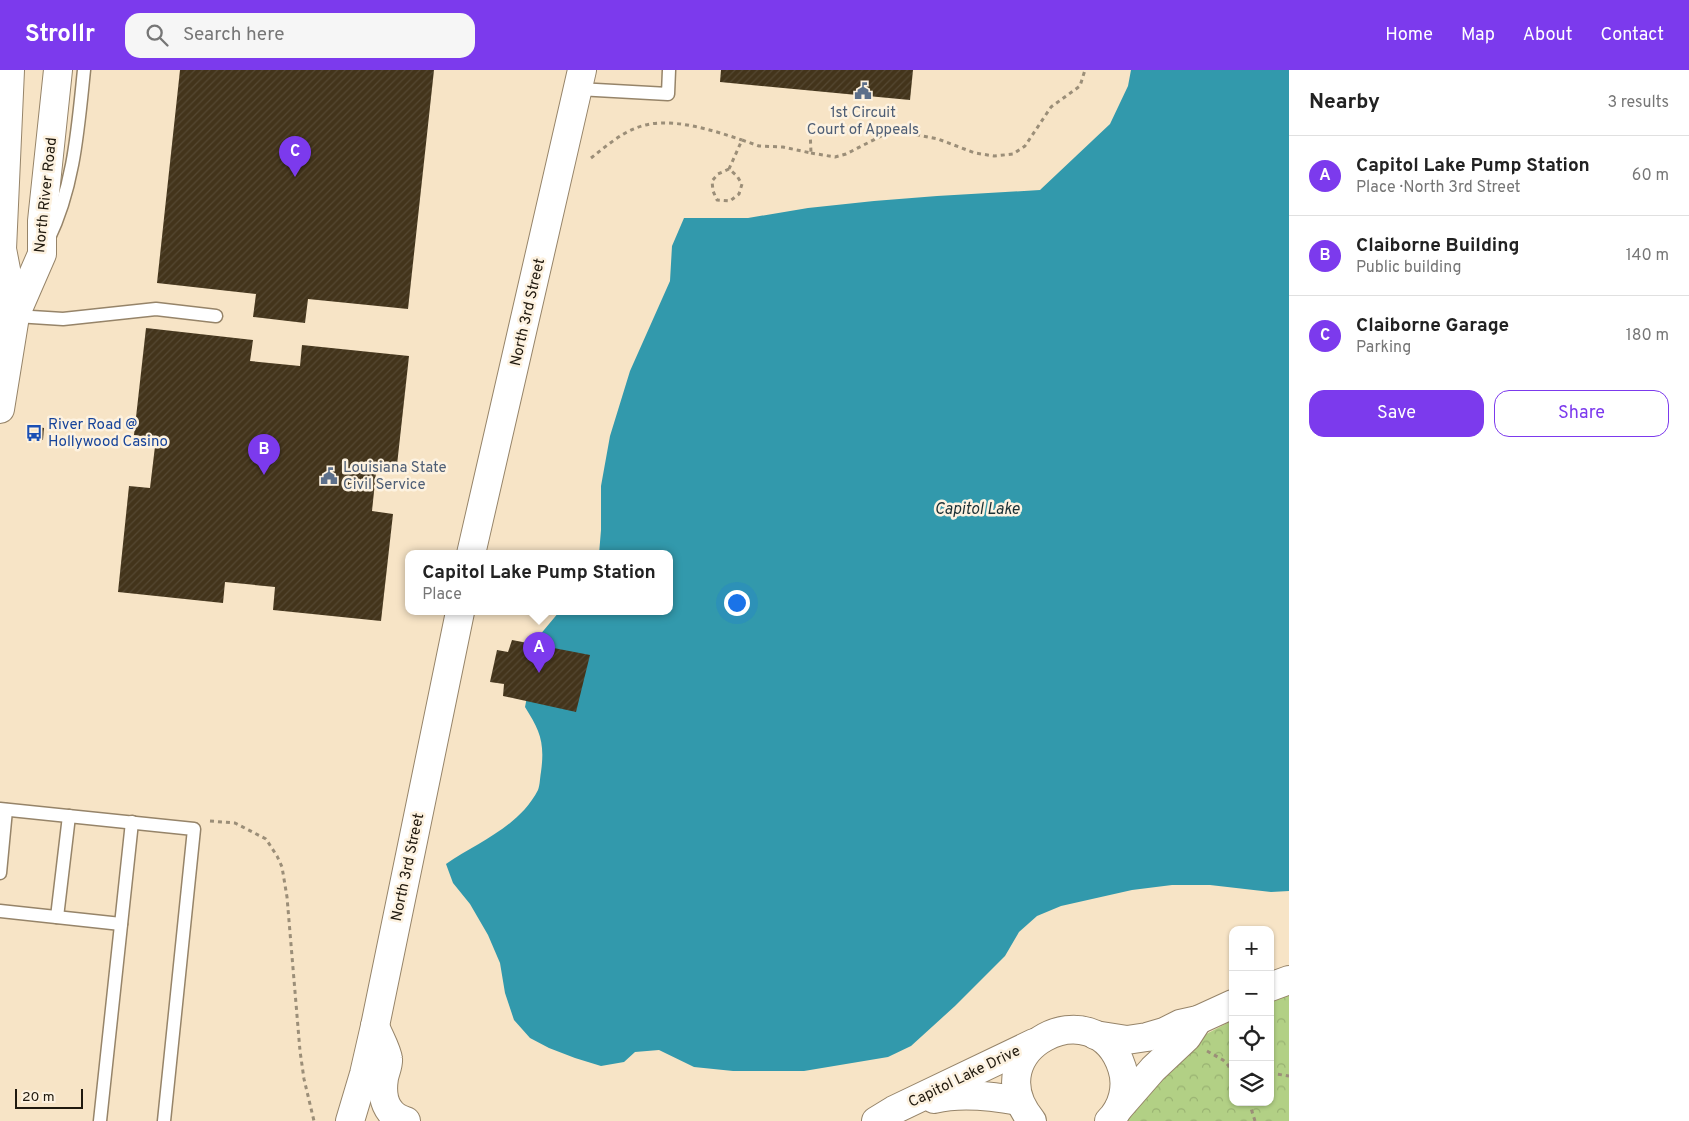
<!DOCTYPE html>
<html lang="en">
<head>
<meta charset="utf-8">
<style>
	:root { --surface:#fff; --page:#f6f6f6; --text:#222; --muted:#767676; --line:#e0e0e0; --accent:#7c3aed }
	body { margin:0; font-family:Overpass,sans-serif; background:var(--page); color:var(--text) }
	.controls { position:absolute; right:15px; bottom:15px; display:grid; overflow:hidden; border-radius:10px; box-shadow:0 1px 4px #0004 }
	.controls button { width:45px; height:45px; display:grid; place-items:center; padding:0; border:0; border-bottom:1px solid var(--line); background:var(--surface); color:var(--text); font:25px sans-serif }
	.scale { position:absolute; left:15px; bottom:12px; width:68px; box-sizing:border-box; padding-left:5px; border:2px solid #20190e; border-top:0; font-size:14px; line-height:18px; white-space:nowrap; color:#20190e; -webkit-text-stroke:4px #fdf2e0; paint-order:stroke }
	.you { position:absolute; left:736px; top:532px; width:18px; height:18px; margin:-12px; border:4px solid #fff; border-radius:50%; background:#1a73e8; box-shadow:0 0 0 8px #1a73e833 }
	.badge { display:grid; place-items:center; width:32px; height:32px; border-radius:50%; background:var(--accent); color:#fff; font-size:16px; font-weight:700 }
	.pin { position:absolute; translate:-50% -41px; filter:drop-shadow(0 1px 2px #0008) }
	.pin::after { content:''; position:absolute; top:26px; width:18px; height:15px; background:inherit; clip-path:polygon(0 0,100% 0,50% 100%) }
	.popup { position:absolute; left:405px; top:480px; width:268px; height:65px; box-sizing:border-box; display:grid; place-content:center; border-radius:10px; background:var(--surface); filter:drop-shadow(0 1px 4px #0005); font-size:16px; white-space:nowrap; color:var(--muted) }
	.popup b { font-size:19px; color:var(--text) }
	.popup::after { content:''; position:absolute; left:50%; top:100%; margin-left:-10px; border:10px solid transparent; border-top-color:var(--surface) }
	.list { margin:0; padding:0; list-style:none }
	h2 { display:flex; justify-content:space-between; align-items:center; height:65px; margin:0; padding:0 20px; font-size:21px }
	h2 small { font-size:16px; font-weight:400; color:var(--muted) }
	.list li { display:grid; grid-template-columns:32px 1fr auto; gap:15px; align-items:center; box-sizing:border-box; height:80px; padding:0 20px; border-top:1px solid var(--line) }
	.list b { display:block; font-size:19px; white-space:nowrap }
	.list p { margin:0; font-size:16px; white-space:nowrap; color:var(--muted) }
	.list em { font-size:16px; font-style:normal; color:var(--muted) }
	.actions { display:flex; gap:10px; padding:15px 20px }
	.actions a { flex:1; padding:11px 0; border:1px solid var(--accent); border-radius:15px; text-align:center; font-size:18px; color:var(--accent) }
	.actions .main { background:var(--accent); color:#fff }
	.icon { flex:none; width:28px; height:28px; fill:none; stroke:currentColor; stroke-width:2; stroke-linecap:round; stroke-linejoin:round }
	.map { position:relative; flex:none; width:1289px; height:1051px; overflow:hidden }
	header { display:flex; align-items:center; gap:30px; box-sizing:border-box; height:70px; padding:0 25px; background:var(--accent); color:#fff }
	header strong { font-size:24px }
	nav { display:flex; gap:28px; margin-inline-start:auto; font-size:18px }
	.search { width:350px; height:45px; background:var(--page); display:flex; align-items:center; gap:12px; box-sizing:border-box; padding:0 18px; border-radius:15px; color:var(--muted); font-size:19px }
	main { display:flex }
	aside { flex:1; background:var(--surface) }
	.map>svg:first-child { display:block }
	.forest { fill:url(#forest-crowns) }
	.water { fill:#3299ac }
	.building { fill:url(#building-hatch) }
	.lines { fill:none; stroke-linecap:round; stroke-linejoin:round }
	.lane-casing { stroke:#968469; stroke-width:15 }
	.secondary-casing { stroke:#968469; stroke-width:30 }
	.primary-casing { stroke:#968469; stroke-width:30 }
	.path { stroke:#9b8e78; stroke-width:3; stroke-dasharray:4 4; stroke-linecap:butt }
	.lane { stroke:#fff; stroke-width:12 }
	.secondary { stroke:#fff; stroke-width:28 }
	.primary { stroke:#fff; stroke-width:28 }
	.labels { text-anchor:middle; stroke-width:5; stroke-linejoin:round; paint-order:stroke }
	.service-label { font-size:15px; fill:#4e5e75; stroke:#fdf2e0 }
	.street-label { font-size:15px; fill:#20190e; stroke:#fdf2e0 }
	.transit-label { font-size:15px; fill:#164399; stroke:#fdf2e0; text-anchor:start }
	.water-label { font-size:16px; font-style:italic; fill:#1a3035; stroke:#fdf2e0 }
</style>
</head>
<body>
<header>
<strong>Strollr</strong>
<div class="search"><svg class="icon" aria-label="search" viewBox="0 0 24 24"><circle cx="10" cy="10" r="6"/><path d="M15 15l6 6"/></svg>Search here</div>
<nav><a>Home</a><a>Map</a><a>About</a><a>Contact</a></nav>
</header>
<main>
<div class="map">
<svg width="1289" height="1051" viewBox="0 0 1289 1051">
	<defs>
		<pattern id="forest-crowns" width="20" height="18" patternUnits="userSpaceOnUse" patternTransform="scale(1.25)"><rect width="20" height="18" fill="#b2d085"/><path d="M2 6a3 3 0 1 1 6 0M12 15a3 3 0 1 1 6 0" fill="none" stroke="#99b272"/></pattern>
		<pattern id="building-hatch" width="6" height="6" patternUnits="userSpaceOnUse" patternTransform="scale(1.25)"><rect width="6" height="6" fill="#43341b"/><path d="M-1 1l2-2M0 6l6-6M5 7l2-2" fill="none" stroke="#554832"/></pattern>
	</defs>
	<rect width="100%" height="100%" fill="#f7e4c6"/>
	<polygon class="forest" points="1289,925 1289,1051 1122,1051 1193,971 1233,950 1233,1032 1270,1032 1270,930"/>
	<path class="water" d="M1131,0H1289V821L1271,822L1210,815H1172L1132,820L1061,836L1037,846L1019,862L1005,886L955,936L911,976L888,987L804,1001H733L694,997L659,980L635,982L624,992L601,996L575,988L549,978L530,968L514,950L505,923L500,893L488,865L470,834L453,813L446,794C478,772 519,757 538,720C540,715 540,707 541,702C545,672 540,661 525,637L539,566L559,542H669V484H599L601,460V416L610,366L630,301L670,211L672,176L684,148H748L808,138L874,131L937,126L1040,120L1110,54L1128,16Z"/>
	<g class="building">
		<polygon points="180,0 434,0 408,239 308,229 305,253 253,247 256,224 157,213"/>
		<polygon points="721,0 913,0 910,30 720,12"/>
		<polygon points="146,258 253,270 250,291 300,296 302,275 409,286 397,395 377,393 372,441 393,444 381,551 273,540 275,517 225,512 223,533 118,522 129,416 150,418 156,368 134,365"/>
		<polygon points="39,357 44,358 43,370 38,370"/>
		<polygon points="512,570 590,585 576,642 503,626 504,614 490,612 497,580 508,582"/>
	</g>
	<g class="lines">
		<g class="lane-casing">
			<g id="lane">
				<polyline points="578,19 668,24 669,0"/>
				<path d="M48,170C74,117 78,58 84,0"/>
				<polyline points="0,245 63,249 156,239 216,246"/>
				<polyline points="0,739 194,759 164,1051"/>
				<polyline points="0,803 6,740"/>
				<polyline points="0,841 121,854"/>
				<polyline points="57,847 69,746"/>
				<polyline points="100,1051 132,752"/>
			</g>
		</g>
		<g class="secondary-casing">
			<g id="secondary">
				<polyline points="471,484 582,0"/>
				<polyline points="1270,917 1289,910"/>
				<path d="M375,956C378,965 387,980 388,989C389,994 385,1002 384,1008C381,1027 386,1046 406,1051"/>
				<polyline points="1095,965 1127,970 1147,967 1164,962 1180,954 1198,950 1233,934"/>
				<path d="M934,1029C961,1022 992,1026 1019,1031"/>
				<polyline points="1119,1038 1153,999 1187,967 1198,950"/>
				<polyline points="350,1051 364,1004 375,956 460,542"/>
				<polyline points="876,1051 894,1040 1034,973"/>
				<path d="M1032,1051C973,979 1096,917 1122,998C1128,1016 1123,1037 1109,1051"/>
			</g>
		</g>
		<g class="primary-casing">
			<g id="primary">
				<polyline points="10,0 2,179 15,246"/>
				<polyline points="0,339 15,246 42,184 42,151 58,0"/>
			</g>
		</g>
		<g class="path">
			<polyline points="811,83 835,87 846,84 893,60 938,69 975,83 994,86 1013,84 1025,76 1051,37 1080,16 1085,0"/>
			<path d="M591,88C605,77 620,64 636,58C667,45 712,60 742,70"/>
			<polyline points="729,99 718,104 712,111 713,121 717,130 730,131 739,124 742,114 737,106 729,99 742,70 759,76 783,77 811,83 810,59"/>
			<polyline points="210,751 235,753 266,769 277,786 282,797 287,827 300,981 304,1009 314,1051"/>
			<polyline points="1207,981 1223,990 1233,1000"/>
			<polyline points="1270,1003 1289,1006"/>
			<polyline points="1249,1032 1255,1051"/>
		</g>
		<use href="#lane" class="lane"/>
		<use href="#secondary" class="secondary"/>
		<use href="#primary" class="primary"/>
	</g>
	<defs>
		<g id="civic-bare" transform="scale(1.35)"><path d="M-.6-6.5H3V-4.5H.6V-3L4-1V1h2V6H-6V1h2V-1L-.6-3ZM-1.2 2.5V6h2.4V2.5Z" fill="#5c6f8a" stroke="#fdf2e0" stroke-width="2.5" paint-order="stroke"/></g>
		<g id="bus-bare" transform="scale(1.35)"><path d="M-5-6H5V4H4V6H2V4H-2V6H-4V4H-5ZM-3.5-4V0h7V-4ZM-3.5 1.2v1.5H-2V1.2ZM2 1.2v1.5H3.5V1.2Z" fill="#1a4fb4" stroke="#fdf2e0" stroke-width="2.5" paint-order="stroke"/></g>
	</defs>
	<g fill-rule="evenodd">
		<use href="#civic-bare" x="863" y="21"/>
		<use href="#bus-bare" x="34" y="363"/>
		<use href="#civic-bare" x="329" y="406"/>
	</g>
	<g class="labels">
		<g class="service-label">
			<text x="863" y="47">1st Circuit<tspan x="863" dy="17">Court of Appeals</tspan></text>
			<text x="343" y="402" text-anchor="start">Louisiana State<tspan x="343" dy="17">Civil Service</tspan></text>
		</g>
		<g class="street-label">
			<text transform="translate(45 125) rotate(-84)" y="5">North River Road</text>
			<text transform="translate(527 242) rotate(-77)" y="5">North 3rd Street</text>
			<text transform="translate(407 797) rotate(-78)" y="5">North 3rd Street</text>
			<text transform="translate(964 1006) rotate(-26)" y="5">Capitol Lake Drive</text>
		</g>
		<g class="transit-label">
			<text x="48" y="359">River Road @<tspan x="48" dy="17">Hollywood Casino</tspan></text>
		</g>
		<g class="water-label">
			<text x="977" y="444">Capitol Lake</text>
		</g>
	</g>
</svg>
<div class="controls">
<button>+</button>
<button>−</button>
<button><svg class="icon" aria-label="locate" viewBox="0 0 24 24"><circle cx="12" cy="12" r="6"/><path d="M12 2v4M12 18v4M2 12h4M18 12h4"/></svg></button>
<button><svg class="icon" aria-label="layers" viewBox="0 0 24 24"><path d="M12 4l9 5-9 5-9-5zM3 14l9 5 9-5"/></svg></button>
</div>
<div class="scale">20 m</div>
<div class="you"></div>
<div class="pin badge" style="left:539px;top:603px">A</div>
<div class="popup"><b>Capitol Lake Pump Station</b>Place</div>
<div class="pin badge" style="left:264px;top:405px">B</div>
<div class="pin badge" style="left:295px;top:107px">C</div>
</div>
<aside>
<h2>Nearby<small>3 results</small></h2>
<ul class="list">
<li><span class="badge">A</span><div><b>Capitol Lake Pump Station</b><p>Place · North 3rd Street</p></div><em>60 m</em></li>
<li><span class="badge">B</span><div><b>Claiborne Building</b><p>Public building</p></div><em>140 m</em></li>
<li><span class="badge">C</span><div><b>Claiborne Garage</b><p>Parking</p></div><em>180 m</em></li>
</ul>
<div class="actions"><a class="main">Save</a><a>Share</a></div>
</aside>
</main>
</body>
</html>
